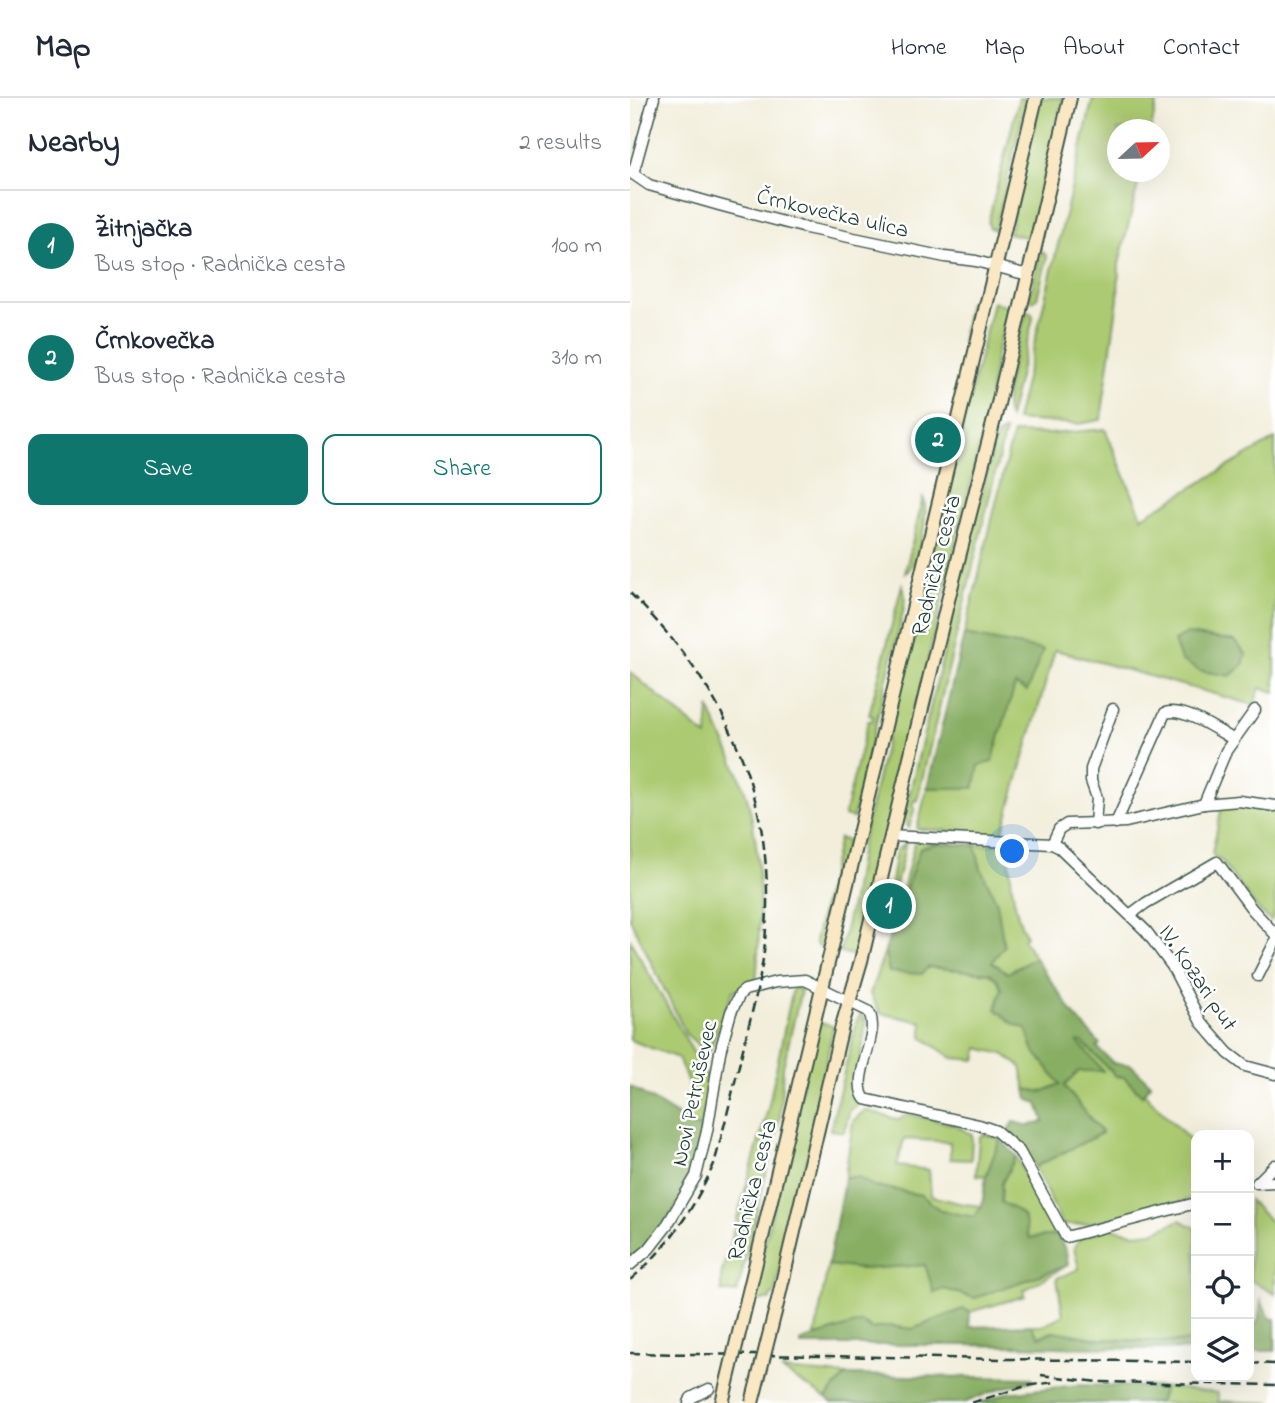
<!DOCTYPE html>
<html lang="en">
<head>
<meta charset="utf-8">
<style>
	:root { --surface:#fff; --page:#f2f2f3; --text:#1f2937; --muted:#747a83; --line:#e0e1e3; --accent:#0f766e }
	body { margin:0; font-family:"Indie Flower",sans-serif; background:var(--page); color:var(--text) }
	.controls { position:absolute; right:21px; bottom:21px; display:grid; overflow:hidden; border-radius:14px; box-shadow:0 7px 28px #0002 }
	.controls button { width:63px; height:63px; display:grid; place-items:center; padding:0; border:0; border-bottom:2px solid var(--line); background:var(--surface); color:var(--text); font:35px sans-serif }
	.compass { position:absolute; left:477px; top:21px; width:63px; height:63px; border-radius:50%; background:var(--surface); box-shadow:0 7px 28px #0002; rotate:68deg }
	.you { position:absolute; left:383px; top:754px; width:24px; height:24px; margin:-18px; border:5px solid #fff; border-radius:50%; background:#1a73e8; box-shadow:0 0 0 10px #1a73e833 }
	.badge { display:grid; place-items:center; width:46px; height:46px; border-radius:50%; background:var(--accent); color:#fff; font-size:23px; font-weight:700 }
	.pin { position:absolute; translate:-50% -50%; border:4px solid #fff; box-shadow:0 2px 7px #0006 }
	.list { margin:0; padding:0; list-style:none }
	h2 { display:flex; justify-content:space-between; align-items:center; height:91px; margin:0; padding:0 28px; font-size:30px }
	h2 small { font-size:23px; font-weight:400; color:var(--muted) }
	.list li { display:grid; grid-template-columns:46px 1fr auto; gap:21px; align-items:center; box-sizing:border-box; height:112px; padding:0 28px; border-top:2px solid var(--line) }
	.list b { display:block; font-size:26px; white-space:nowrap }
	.list p { margin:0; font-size:23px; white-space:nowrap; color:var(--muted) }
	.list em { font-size:23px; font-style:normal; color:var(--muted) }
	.actions { display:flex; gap:14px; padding:21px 28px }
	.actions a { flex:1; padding:16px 0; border:2px solid var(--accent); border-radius:14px; text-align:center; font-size:24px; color:var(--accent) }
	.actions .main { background:var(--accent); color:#fff }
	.icon { flex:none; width:38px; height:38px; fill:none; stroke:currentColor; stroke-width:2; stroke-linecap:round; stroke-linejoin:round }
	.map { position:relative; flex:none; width:645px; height:1305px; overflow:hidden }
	header { display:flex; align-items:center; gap:42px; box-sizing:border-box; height:98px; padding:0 35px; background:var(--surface); border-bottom:2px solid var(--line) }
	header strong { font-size:33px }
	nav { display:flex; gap:38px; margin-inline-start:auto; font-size:24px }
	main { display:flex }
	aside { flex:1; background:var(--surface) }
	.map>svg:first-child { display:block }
	.green { fill:#abca71; stroke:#658452; stroke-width:2 }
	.forest { fill:#88ae63; stroke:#54764c; stroke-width:2 }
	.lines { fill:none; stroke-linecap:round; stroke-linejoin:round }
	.street-casing { stroke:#3f584d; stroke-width:13 }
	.secondary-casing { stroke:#3f584d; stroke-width:16 }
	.street { stroke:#fff; stroke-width:10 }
	.secondary { stroke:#fae7c3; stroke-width:12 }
	.rail { stroke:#1f3d34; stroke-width:2.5; stroke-dasharray:10 5; stroke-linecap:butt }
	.secondary-bridge-casing { stroke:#3f584d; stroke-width:16; stroke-linecap:butt }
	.secondary-bridge { stroke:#fae7c3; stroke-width:12 }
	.labels { text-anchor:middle; stroke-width:5; stroke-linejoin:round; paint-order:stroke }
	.street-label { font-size:23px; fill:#1f3d34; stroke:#fff }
</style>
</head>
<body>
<header>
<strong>Map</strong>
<nav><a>Home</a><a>Map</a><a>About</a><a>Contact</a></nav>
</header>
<main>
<aside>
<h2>Nearby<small>2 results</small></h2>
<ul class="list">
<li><span class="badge">1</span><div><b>Žitnjačka</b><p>Bus stop · Radnička cesta</p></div><em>100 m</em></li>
<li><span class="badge">2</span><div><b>Črnkovečka</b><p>Bus stop · Radnička cesta</p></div><em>310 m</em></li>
</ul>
<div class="actions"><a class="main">Save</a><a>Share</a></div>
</aside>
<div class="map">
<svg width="645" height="1305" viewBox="0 0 645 1305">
	<rect width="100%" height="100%" fill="#fff"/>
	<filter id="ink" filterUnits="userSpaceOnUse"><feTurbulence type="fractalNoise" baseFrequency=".0143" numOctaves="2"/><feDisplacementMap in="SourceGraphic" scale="14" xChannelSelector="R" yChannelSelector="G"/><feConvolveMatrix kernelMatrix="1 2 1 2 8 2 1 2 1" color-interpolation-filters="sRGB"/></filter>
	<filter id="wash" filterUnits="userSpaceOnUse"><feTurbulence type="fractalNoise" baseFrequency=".00686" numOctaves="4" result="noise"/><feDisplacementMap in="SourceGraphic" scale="28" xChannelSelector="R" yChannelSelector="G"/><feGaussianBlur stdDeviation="1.57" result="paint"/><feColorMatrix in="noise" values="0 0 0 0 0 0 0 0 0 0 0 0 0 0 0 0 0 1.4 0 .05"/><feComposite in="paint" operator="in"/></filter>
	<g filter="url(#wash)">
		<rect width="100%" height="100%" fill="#f2eedb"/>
		<g class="green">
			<polygon points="389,0 397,0 365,132 360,130 358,125"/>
			<polygon points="411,0 433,0 399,140 379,135"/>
			<polygon points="463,0 528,0 521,31 488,32 488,74 511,74 489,166 488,201 471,322 448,326 386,322"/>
			<polygon points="411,153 415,156 417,160 407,200 403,203 399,202"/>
			<polygon points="345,200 349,201 341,232 332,241 339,204"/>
			<polygon points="363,204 378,208 366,258 357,317 226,858 210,854 223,797 231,748"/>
			<path d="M397,213L402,215L403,220L379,320C368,300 391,236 397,213Z"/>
			<polygon points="475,331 512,419 645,341 645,594 630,590 624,607 425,552 372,736 287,731 297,690 344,690 349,667 362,664 385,586 397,592 412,552 334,537 383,335 420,336"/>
			<polygon points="375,333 287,703 284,702 282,708 285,709 279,730 274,722 277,706 365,343 369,336"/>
			<path d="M293,400C300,414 289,468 275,475Z"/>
			<polygon points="272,487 275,498 274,510 223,720 214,718 238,623 242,623 243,618 239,617"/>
			<path d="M0,574L77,639L79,609C90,637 109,671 117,699C133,760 131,823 126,886L103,893L78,956L56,936L0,821Z"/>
			<polygon points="604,707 645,712 645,814 641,823 630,814 589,760 586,761 582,755 592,708"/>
			<polygon points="209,740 217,743 192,850 187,848 185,843"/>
			<polygon points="285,743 310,745 290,750 263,833"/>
			<polygon points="276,744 263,800 258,803 266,753"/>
			<path d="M379,746C380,777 382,810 396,838L393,841L405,860L378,875L362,864L367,805L351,771L345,747Z"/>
			<polygon points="0,842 81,986 69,1031 54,1021 64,999 48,960 0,942"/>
			<polygon points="255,853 260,874 298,869 360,875 368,882 384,926 397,930 403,951 430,986 412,994 396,991 391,969 373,956 348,950 346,962 322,960 292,939 292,924 250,915 240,896"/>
			<polygon points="163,889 171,892 153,969 150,1018 107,1195 91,1193 91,1178 138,1011"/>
			<polygon points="231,916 236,924 225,998 228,1003 226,1008 220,1012 214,1034 200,1032 227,922"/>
			<polygon points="187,924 203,928 186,1021 144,1197 141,1197 140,1202 124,1202 125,1196 123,1196"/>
			<path d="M452,943L486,978L494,979L512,997L515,996L566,1048V1100C545,1105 446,1133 432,1126L405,1069L472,1035L434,988L449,973L448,944Z"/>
			<polygon points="235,1012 269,1022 277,1016 323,1026 342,1037 341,1062 320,1061 320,1044 274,1041 267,1068 299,1072 301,1098 333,1106 352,1108 345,1119 311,1113 291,1097 244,1088 228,1079 215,1079 223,1023"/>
			<polygon points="354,1036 370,1041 356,1078 346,1077 349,1040"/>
			<path d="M386,1058L427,1137L400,1140L396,1136C396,1112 388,1116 371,1104L372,1085Z"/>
			<polygon points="619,1102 645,1128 645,1196 620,1182"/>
			<polygon points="550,1122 566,1130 566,1243 546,1244 469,1241 424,1233 408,1239 401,1227 414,1227 433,1217 427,1180 449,1171 444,1150 450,1140 480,1130 504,1135 523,1134"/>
			<polygon points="198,1167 231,1171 295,1167 314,1191 345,1200 438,1167 393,1193 395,1198 340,1214 333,1211 283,1231 260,1228 241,1231 236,1226 185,1238"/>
			<polygon points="151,1272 216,1277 196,1300"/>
			<polygon points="534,1289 588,1295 588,1303 642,1305 529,1305"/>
		</g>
		<g class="forest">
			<polygon points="557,536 605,543 616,556 613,567 600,578 570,573 551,562 544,543"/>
			<polygon points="334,537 413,552 397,593 385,587 362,664 349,667 344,690 297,690"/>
			<polygon points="310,745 345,747 351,771 367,805 374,848 362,864 378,875 405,860 445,918 470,946 467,949 483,965 501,967 521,986 512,997 494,979 486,978 452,944 448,944 473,973 449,973 434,988 472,1035 405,1069 378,1032 384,1024 399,1028 414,1023 408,1006 398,1001 396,991 412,994 430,986 403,951 397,931 384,926 366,911 372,890 368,882 360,875 298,869 292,876 259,874 255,853 290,750"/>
			<path d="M0,988L73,1033C67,1052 63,1074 55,1092C42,1118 22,1145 0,1163Z"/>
			<path d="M370,1041L386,1058L372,1085L371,1104C378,1109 388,1111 392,1117C398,1124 394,1133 400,1140L427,1137L436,1153L438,1167L345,1200L314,1191L304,1195L295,1167L231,1171L198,1167L215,1079H228L244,1088L291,1097L311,1113L344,1119L352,1108L356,1078Z"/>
			<polygon points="631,1203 640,1220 645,1221 645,1253 619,1253 619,1234 628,1223"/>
			<polygon points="333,1211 340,1214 339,1229 401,1227 409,1239 424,1233 469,1241 546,1244 566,1243 566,1252 334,1247 171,1247 171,1243 231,1224 241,1231 260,1228 283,1231"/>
			<polygon points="216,1277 402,1280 402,1283 371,1290 334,1305 202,1305 196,1300"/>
			<polygon points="448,1287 534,1289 529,1305 350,1305 377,1295"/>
		</g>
	</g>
	<g filter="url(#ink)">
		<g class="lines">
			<g class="street-casing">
				<g id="street">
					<polyline points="0,74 19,87 89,107 176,130 315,159 346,163 398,177"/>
					<polyline points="3,76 24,0"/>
					<polyline points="574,706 596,653 625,612"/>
					<path d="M486,725L535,615C554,609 587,632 604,642"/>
					<polyline points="465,726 467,700 461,683 461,671 483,611"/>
					<polyline points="260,738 422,746 430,750 516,833 542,868 571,924 598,955 615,968 645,976"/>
					<polyline points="422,746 429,731 437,726 496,724 574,706 609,703 645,708"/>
					<polyline points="501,816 516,805 587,764 622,811 645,836"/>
					<polyline points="628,878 645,844"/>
					<polyline points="645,1067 627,1085 645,1084"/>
					<path d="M0,1167L19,1151L36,1129L66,1078L77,1033L90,954L101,914L110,896L115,892L146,884L175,882L238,913C253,934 219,980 235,1001L349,1027L366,1033L389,1053L436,1139L566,1105"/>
					<polyline points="59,1305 61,1300 79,1291"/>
				</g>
			</g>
			<g class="secondary-casing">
				<g id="secondary">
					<polyline points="117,1202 406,0"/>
					<polyline points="148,1202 212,928 231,863 320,494 367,310 440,0"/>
				</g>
			</g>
			<use href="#street" class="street"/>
			<use href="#secondary" class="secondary"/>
			<g class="rail">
				<path d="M0,495C98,592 148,703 135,843C132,879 122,913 114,947C104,987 95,1027 84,1066C64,1111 37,1151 0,1182"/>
				<polyline points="0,1255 566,1264"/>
				<polyline points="619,1265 645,1266"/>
				<polyline points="411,1277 467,1284 645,1287"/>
				<polyline points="341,1305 396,1288 425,1284"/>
			</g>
			<g class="secondary-bridge-casing">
				<g id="secondary-bridge">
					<polyline points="92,1305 117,1202"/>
					<polyline points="122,1305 148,1202"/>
				</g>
			</g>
			<use href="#secondary-bridge" class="secondary-bridge"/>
		</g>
	</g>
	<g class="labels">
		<g class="street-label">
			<text transform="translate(203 114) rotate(13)" y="8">Črnkovečka ulica</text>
			<text transform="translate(305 467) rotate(-76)" y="8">Radnička cesta</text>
			<text transform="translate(569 879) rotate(56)" y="8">IV. Kozari put</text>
			<text transform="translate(63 995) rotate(-78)" y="8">Novi Petruševec</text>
			<text transform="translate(121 1092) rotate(-76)" y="8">Radnička cesta</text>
		</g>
	</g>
</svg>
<div class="controls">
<button>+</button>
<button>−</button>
<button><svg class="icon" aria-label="locate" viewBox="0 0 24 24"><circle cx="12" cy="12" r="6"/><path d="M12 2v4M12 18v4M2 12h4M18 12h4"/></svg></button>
<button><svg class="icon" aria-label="layers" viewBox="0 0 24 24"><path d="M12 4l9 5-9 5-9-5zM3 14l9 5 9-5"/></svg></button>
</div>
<svg class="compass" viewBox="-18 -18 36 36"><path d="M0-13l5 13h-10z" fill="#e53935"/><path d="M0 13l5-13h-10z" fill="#747a83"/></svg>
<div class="you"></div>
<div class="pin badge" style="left:259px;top:808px">1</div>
<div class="pin badge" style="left:308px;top:342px">2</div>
</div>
</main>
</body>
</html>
